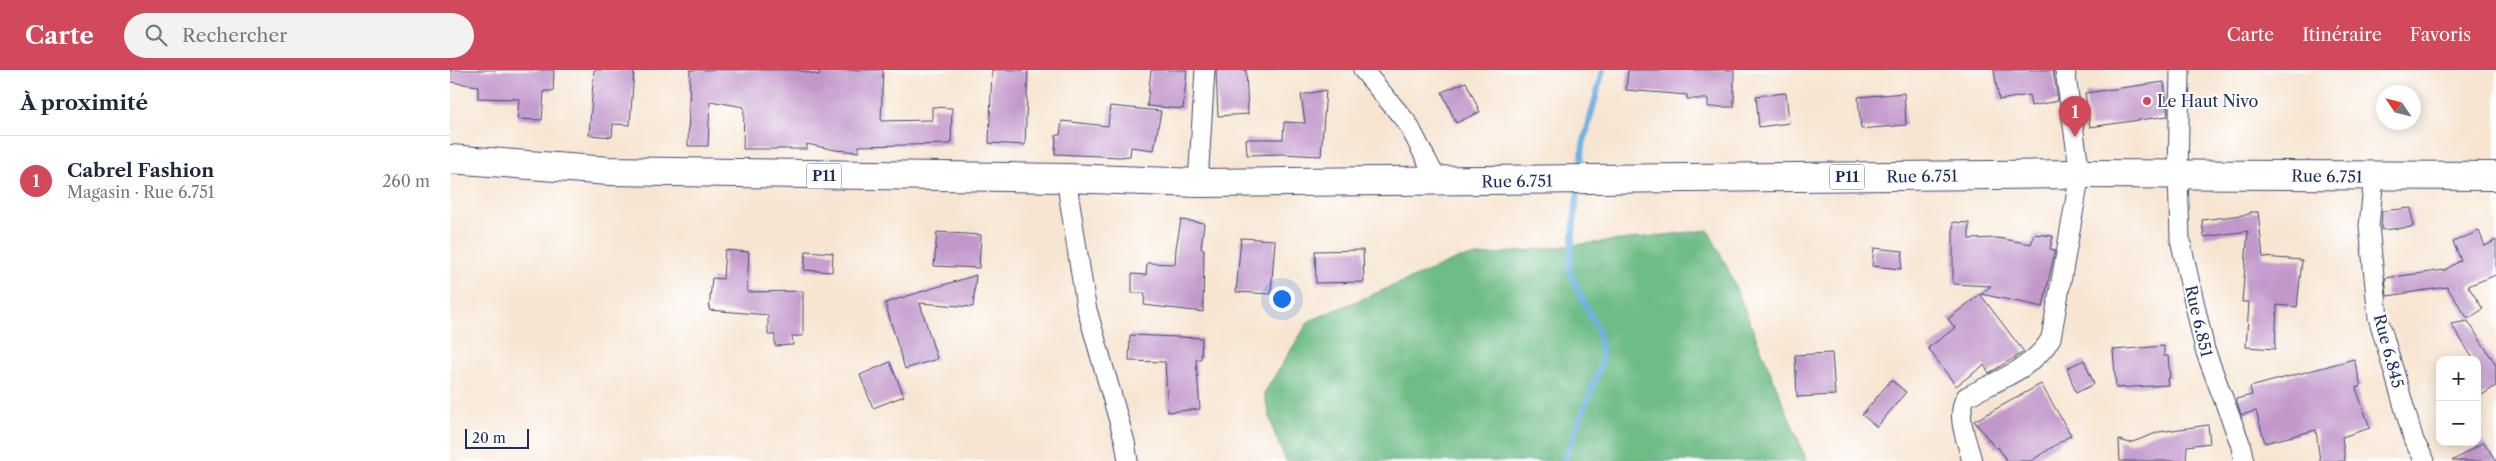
<!DOCTYPE html>
<html lang="fr">
<head>
<meta charset="utf-8">
<style>
	:root { --surface:#fff; --page:#f2f2f3; --text:#1f2937; --muted:#747a83; --line:#e0e1e3; --accent:#d1495b }
	body { margin:0; font-family:"Libre Caslon Text",serif; background:var(--page); color:var(--text) }
	.controls { position:absolute; right:15px; bottom:15px; display:grid; overflow:hidden; border-radius:10px; box-shadow:0 2px 12px #0003 }
	.controls button { width:45px; height:45px; display:grid; place-items:center; padding:0; border:0; border-bottom:1px solid var(--line); background:var(--surface); color:var(--text); font:25px sans-serif }
	.compass { position:absolute; left:1926px; top:15px; width:45px; height:45px; border-radius:50%; background:var(--surface); box-shadow:0 2px 12px #0003; rotate:305deg }
	.scale { position:absolute; left:15px; bottom:12px; width:64px; box-sizing:border-box; padding-left:5px; border:2px solid #1b2f5e; border-top:0; font-size:14px; line-height:18px; white-space:nowrap; color:#1b2f5e; -webkit-text-stroke:4px #fff; paint-order:stroke }
	.you { position:absolute; left:831px; top:228px; width:18px; height:18px; margin:-12px; border:4px solid #fff; border-radius:50%; background:#1a73e8; box-shadow:0 0 0 8px #1a73e833 }
	.badge { display:grid; place-items:center; width:32px; height:32px; border-radius:50%; background:var(--accent); color:#fff; font-size:16px; font-weight:700 }
	.pin { position:absolute; translate:-50% -41px; filter:drop-shadow(0 1px 2px #0008) }
	.pin::after { content:''; position:absolute; top:26px; width:18px; height:15px; background:inherit; clip-path:polygon(0 0,100% 0,50% 100%) }
	.list { margin:0; padding:0; list-style:none }
	h2 { display:flex; justify-content:space-between; align-items:center; height:65px; margin:0; padding:0 20px; font-size:21px }
	h2 small { font-size:16px; font-weight:400; color:var(--muted) }
	.list li { display:grid; grid-template-columns:32px 1fr auto; gap:15px; align-items:center; box-sizing:border-box; height:90px; padding:0 20px; border-top:1px solid var(--line) }
	.list b { display:block; font-size:19px; white-space:nowrap }
	.list p { margin:0; font-size:16px; white-space:nowrap; color:var(--muted) }
	.list em { font-size:16px; font-style:normal; color:var(--muted) }
	.icon { flex:none; width:28px; height:28px; fill:none; stroke:currentColor; stroke-width:2; stroke-linecap:round; stroke-linejoin:round }
	.map { position:relative; flex:none; width:2046px; height:391px; overflow:hidden }
	header { display:flex; align-items:center; gap:30px; box-sizing:border-box; height:70px; padding:0 25px; background:var(--accent); color:#fff }
	header strong { font-size:24px }
	nav { display:flex; gap:28px; margin-inline-start:auto; font-size:18px }
	.search { width:350px; height:45px; background:var(--page); display:flex; align-items:center; gap:12px; box-sizing:border-box; padding:0 18px; border-radius:28px; color:var(--muted); font-size:19px }
	main { display:flex }
	aside { flex:1; background:var(--surface) }
	.map>svg:first-child { display:block }
	.forest { fill:#6ebc86; stroke:#447672 }
	.lines { fill:none; stroke-linecap:round; stroke-linejoin:round }
	.stream { stroke:#6eb1e3; stroke-width:6 }
	.building { fill:#c298cb }
	.minor-casing { stroke:#3c4a6f; stroke-width:21 }
	.primary-casing { stroke:#3c4a6f; stroke-width:30 }
	.minor { stroke:#fff; stroke-width:19 }
	.primary { stroke:#fff; stroke-width:28 }
	.poi-dot { fill:#d1495b; stroke:#fff; stroke-width:2 }
	.labels { text-anchor:middle; stroke-width:4; stroke-linejoin:round; paint-order:stroke }
	.shield { fill:#fff; stroke:#5f6d8e; stroke-width:1 }
	.shield-label { font-size:15px; font-weight:bold; fill:#1b2f5e }
	.poi-label { font-size:16px; fill:#1b2f5e; stroke:#fff; text-anchor:start }
	.street-label { font-size:16px; fill:#1b2f5e; stroke:#fff }
</style>
</head>
<body>
<header>
<strong>Carte</strong>
<div class="search"><svg class="icon" aria-label="search" viewBox="0 0 24 24"><circle cx="10" cy="10" r="6"/><path d="M15 15l6 6"/></svg>Rechercher</div>
<nav><a>Carte</a><a>Itinéraire</a><a>Favoris</a></nav>
</header>
<main>
<aside>
<h2>À proximité<small></small></h2>
<ul class="list">
<li><span class="badge">1</span><div><b>Cabrel Fashion</b><p>Magasin · Rue 6.751</p></div><em>260 m</em></li>
</ul>
</aside>
<div class="map">
<svg width="2046" height="391" viewBox="0 0 2046 391">
	<rect width="100%" height="100%" fill="#fff"/>
	<filter id="ink" filterUnits="userSpaceOnUse"><feTurbulence type="fractalNoise" baseFrequency=".02" numOctaves="2"/><feDisplacementMap in="SourceGraphic" scale="10" xChannelSelector="R" yChannelSelector="G"/><feConvolveMatrix kernelMatrix="1 2 1 2 8 2 1 2 1" color-interpolation-filters="sRGB"/></filter>
	<filter id="wash" filterUnits="userSpaceOnUse"><feTurbulence type="fractalNoise" baseFrequency=".0096" numOctaves="4" result="noise"/><feDisplacementMap in="SourceGraphic" scale="20" xChannelSelector="R" yChannelSelector="G"/><feGaussianBlur stdDeviation="1.12" result="paint"/><feColorMatrix in="noise" values="0 0 0 0 0 0 0 0 0 0 0 0 0 0 0 0 0 1.4 0 .05"/><feComposite in="paint" operator="in"/></filter>
	<g filter="url(#wash)">
		<rect width="100%" height="100%" fill="#f7e5d1"/>
		<polygon class="forest" points="1258,160 1278,199 1357,391 836,391 823,360 814,323 859,251 1010,188"/>
		<g class="lines">
			<g class="stream">
				<polyline points="1130,103 1133,75 1153,0"/>
				<polyline points="1114,391 1152,292 1149,263 1119,201 1128,116"/>
			</g>
		</g>
		<g id="blocks">
			<g class="building">
				<polygon points="0,0 104,0 103,21 94,21 92,50 67,49 69,29 28,28 28,16 0,12"/>
				<polygon points="144,0 184,0 180,55 163,54 162,67 139,65"/>
				<polygon points="240,0 347,0 369,5 370,0 433,0 431,51 482,50 482,37 502,38 501,74 409,76 409,82 385,80 357,74 357,79 293,79 294,37 260,31 258,76 238,76"/>
				<polygon points="542,0 578,0 575,75 539,73"/>
				<polygon points="701,0 737,0 733,39 697,36"/>
				<polygon points="766,0 796,0 798,44 768,46"/>
				<polygon points="1178,0 1284,0 1284,37 1258,37 1258,29 1237,29 1237,25 1176,20"/>
				<polygon points="1544,0 1603,0 1608,31 1581,36 1579,25 1549,30"/>
				<polygon points="1016,12 1030,42 1006,53 992,22"/>
				<polygon points="1714,12 1718,46 1640,57 1635,23"/>
				<polygon points="876,20 871,86 831,84 797,85 796,69 833,69 834,52 855,53 851,25"/>
				<polygon points="1336,23 1339,53 1309,57 1306,26"/>
				<polygon points="1454,23 1456,55 1411,59 1408,27"/>
				<polygon points="660,36 711,41 704,80 681,77 680,86 670,87 605,84 606,65 610,65 612,51 658,56"/>
				<polygon points="1961,138 1963,157 1931,160 1932,141"/>
				<polygon points="1800,142 1808,142 1813,187 1852,190 1847,237 1827,235 1825,279 1796,277 1799,232 1792,232 1798,161 1754,167 1752,150 1800,144"/>
				<polygon points="731,150 754,153 751,179 754,179 753,242 694,235 695,223 682,223 682,204 696,205 697,193 725,194 726,178"/>
				<polygon points="1503,152 1519,153 1519,169 1548,168 1581,174 1584,164 1603,166 1600,179 1605,180 1593,237 1531,224 1541,216 1503,214"/>
				<polygon points="2029,161 2035,176 2046,170 2046,205 2018,216 2033,239 2018,249 1997,217 1937,226 1935,208 1995,200 2011,190 2003,172"/>
				<polygon points="487,162 531,165 529,198 484,196"/>
				<polygon points="791,168 825,170 821,224 786,222"/>
				<polygon points="1424,178 1453,181 1451,199 1422,196"/>
				<polygon points="275,180 299,182 297,222 353,221 353,266 342,266 343,275 325,276 325,265 318,265 318,245 259,240 262,208 273,209"/>
				<polygon points="913,180 914,212 866,213 865,181"/>
				<polygon points="356,181 383,183 382,202 354,200"/>
				<polygon points="526,205 523,237 470,233 487,289 455,299 435,233"/>
				<polygon points="1530,224 1574,282 1539,303 1534,295 1506,316 1478,278 1505,258 1498,249"/>
				<polygon points="2018,251 2046,295 2046,316 2027,328 2027,290 2024,290 2001,254"/>
				<polygon points="680,265 752,268 751,289 746,289 750,339 718,342 715,292 679,291"/>
				<polygon points="1714,276 1714,286 1718,286 1720,308 1717,308 1718,315 1666,318 1663,280"/>
				<polygon points="1382,283 1385,325 1347,327 1345,285"/>
				<polygon points="1904,289 1911,316 1906,318 1920,358 1892,367 1895,391 1870,391 1866,360 1815,373 1806,341 1791,345 1786,329 1802,325 1800,317"/>
				<polygon points="1634,290 1644,314 1626,323 1617,298"/>
				<polygon points="440,292 454,326 423,338 410,305"/>
				<polygon points="1441,310 1456,322 1427,357 1412,345"/>
				<polygon points="1591,314 1621,365 1581,391 1557,391 1548,377 1546,379 1524,351"/>
				<polygon points="1758,355 1760,373 1737,376 1736,391 1670,391 1669,370 1680,373 1709,362"/>
				<polygon points="2034,372 2046,391 2002,391"/>
			</g>
		</g>
	</g>
	<g filter="url(#ink)">
		<use href="#blocks" fill-opacity="0" stroke="#3c4a6f" stroke-width="1"/>
		<g class="lines">
			<g class="minor-casing">
				<g id="minor">
					<polyline points="913,0 958,54 988,112"/>
					<polyline points="1730,0 1728,105 1730,169 1755,280 1790,373 1794,391"/>
					<polyline points="1924,107 1919,156 1928,247 1964,371 1975,391"/>
					<polyline points="616,108 636,236 675,372 678,391"/>
					<polyline points="748,113 755,0"/>
					<path d="M1522,391C1517,370 1505,347 1516,327C1545,311 1584,299 1601,268L1630,104L1615,0"/>
				</g>
			</g>
			<g class="primary-casing">
				<polyline id="primary" points="0,89 159,101 616,108 748,113 1630,104 2046,106"/>
			</g>
			<use href="#minor" class="minor"/>
			<use href="#primary" class="primary"/>
		</g>
	</g>
	<circle class="poi-dot" cx="1697" cy="31" r="5"/>
	<g class="labels">
		<g class="shield">
			<rect x="356.5" y="93.5" width="35" height="25" rx="4"/>
			<rect x="1379.5" y="94.5" width="35" height="25" rx="4"/>
		</g>
		<g class="shield-label">
			<text x="374" y="111">P11</text>
			<text x="1397" y="112">P11</text>
		</g>
		<g class="poi-label">
			<text x="1707" y="37">Le Haut Nivo</text>
		</g>
		<g class="street-label">
			<text transform="translate(1472 106) rotate(-1)" y="6">Rue 6.751</text>
			<text transform="translate(1877 106) rotate(1)" y="6">Rue 6.751</text>
			<text transform="translate(1067 111) rotate(-1)" y="6">Rue 6.751</text>
			<text transform="translate(1749 251) rotate(77)" y="6">Rue 6.851</text>
			<text transform="translate(1939 281) rotate(75)" y="6">Rue 6.845</text>
		</g>
	</g>
</svg>
<div class="controls">
<button>+</button>
<button>−</button>
</div>
<svg class="compass" viewBox="-18 -18 36 36"><path d="M0-13l5 13h-10z" fill="#e53935"/><path d="M0 13l5-13h-10z" fill="#747a83"/></svg>
<div class="scale">20 m</div>
<div class="you"></div>
<div class="pin badge" style="left:1625px;top:67px">1</div>
</div>
</main>
</body>
</html>
